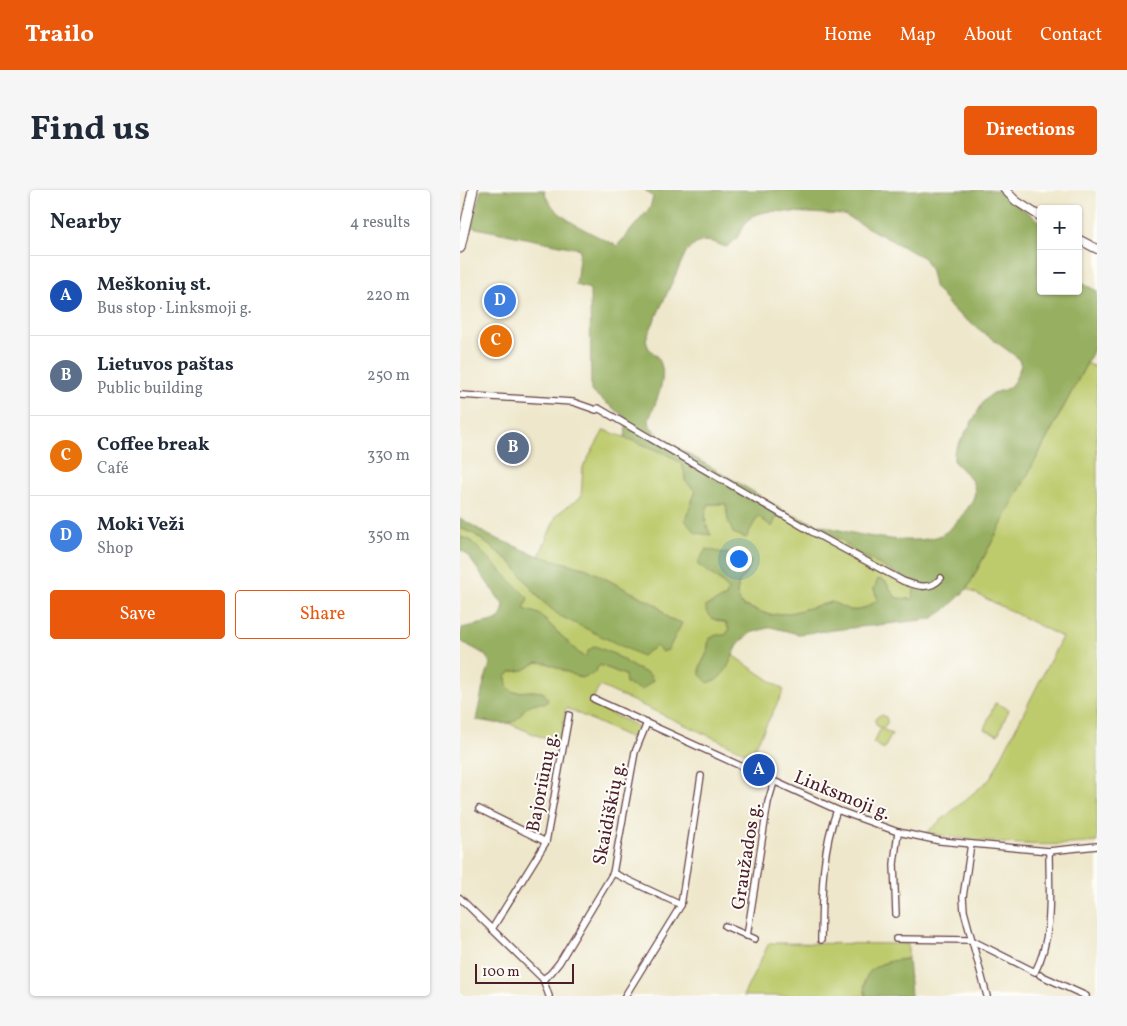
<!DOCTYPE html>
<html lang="en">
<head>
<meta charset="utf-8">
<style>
	:root { --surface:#fff; --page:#f6f6f7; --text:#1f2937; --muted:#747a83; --line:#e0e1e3; --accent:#ea580c }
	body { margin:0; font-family:Vollkorn,serif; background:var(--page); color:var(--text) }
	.controls { position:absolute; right:15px; top:15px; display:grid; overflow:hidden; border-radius:5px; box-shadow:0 1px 4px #0004 }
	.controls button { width:45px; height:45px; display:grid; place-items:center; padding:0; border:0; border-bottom:1px solid var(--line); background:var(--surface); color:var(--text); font:25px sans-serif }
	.scale { position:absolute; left:15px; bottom:12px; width:99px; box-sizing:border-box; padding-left:5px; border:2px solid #4a1f2b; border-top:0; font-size:14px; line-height:18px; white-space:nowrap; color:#4a1f2b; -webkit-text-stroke:4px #fdfcf7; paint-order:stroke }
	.you { position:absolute; left:278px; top:368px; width:18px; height:18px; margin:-12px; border:4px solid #fff; border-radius:50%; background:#1a73e8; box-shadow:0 0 0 8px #1a73e833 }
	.badge { display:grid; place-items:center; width:32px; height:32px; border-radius:50%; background:var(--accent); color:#fff; font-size:16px; font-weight:700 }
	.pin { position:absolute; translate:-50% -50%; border:2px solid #fff; box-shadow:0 1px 5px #0006 }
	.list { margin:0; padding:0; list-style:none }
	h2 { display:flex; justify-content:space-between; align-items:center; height:65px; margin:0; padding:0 20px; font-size:21px }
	h2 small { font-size:16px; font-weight:400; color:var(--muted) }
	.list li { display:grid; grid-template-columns:32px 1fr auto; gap:15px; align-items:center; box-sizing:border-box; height:80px; padding:0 20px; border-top:1px solid var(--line) }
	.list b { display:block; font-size:19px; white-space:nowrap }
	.list p { margin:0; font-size:16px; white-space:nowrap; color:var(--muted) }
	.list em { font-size:16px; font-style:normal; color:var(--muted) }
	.actions { display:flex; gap:10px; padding:15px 20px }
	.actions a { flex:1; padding:11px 0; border:1px solid var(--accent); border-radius:5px; text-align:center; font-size:18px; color:var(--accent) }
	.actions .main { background:var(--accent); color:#fff }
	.map { position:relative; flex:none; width:637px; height:806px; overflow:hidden; border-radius:5px }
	header { display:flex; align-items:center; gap:30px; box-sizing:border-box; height:70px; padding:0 25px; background:var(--accent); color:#fff }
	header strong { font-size:24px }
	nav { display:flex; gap:28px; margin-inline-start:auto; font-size:18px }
	.intro { display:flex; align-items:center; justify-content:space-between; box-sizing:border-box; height:120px; padding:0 30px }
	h1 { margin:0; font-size:35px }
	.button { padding:12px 22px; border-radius:5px; background:var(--accent); color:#fff; font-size:18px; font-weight:700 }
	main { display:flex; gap:30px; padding:0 30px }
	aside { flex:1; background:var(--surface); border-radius:5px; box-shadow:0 1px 4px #0004 }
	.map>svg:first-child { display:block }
	.green { fill:#becb6d; stroke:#84754c }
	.forest { fill:#96af60; stroke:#706746; fill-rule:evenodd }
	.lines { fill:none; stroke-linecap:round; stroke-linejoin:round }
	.minor-casing { stroke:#633d43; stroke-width:8 }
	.secondary-casing { stroke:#633d43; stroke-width:10 }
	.primary-casing { stroke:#633d43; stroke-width:11 }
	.minor { stroke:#fff; stroke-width:5.5 }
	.secondary { stroke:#fff; stroke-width:8 }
	.primary { stroke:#fff; stroke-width:9 }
	.labels { text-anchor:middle; stroke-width:4; stroke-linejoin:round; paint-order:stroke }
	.street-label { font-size:19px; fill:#4a1f2b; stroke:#fdfcf7 }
</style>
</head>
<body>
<header>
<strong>Trailo</strong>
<nav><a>Home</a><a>Map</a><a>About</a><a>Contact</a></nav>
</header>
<div class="intro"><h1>Find us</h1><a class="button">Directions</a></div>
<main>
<aside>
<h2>Nearby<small>4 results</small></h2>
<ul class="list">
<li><span class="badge" style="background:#1a4fb4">A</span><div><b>Meškonių st.</b><p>Bus stop · Linksmoji g.</p></div><em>220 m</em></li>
<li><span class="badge" style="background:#5c6f8a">B</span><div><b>Lietuvos paštas</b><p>Public building</p></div><em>250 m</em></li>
<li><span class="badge" style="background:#e8710a">C</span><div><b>Coffee break</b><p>Café</p></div><em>330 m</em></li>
<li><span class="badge" style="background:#3f7fe0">D</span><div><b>Moki Veži</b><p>Shop</p></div><em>350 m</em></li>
</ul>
<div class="actions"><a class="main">Save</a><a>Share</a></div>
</aside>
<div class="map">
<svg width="637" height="806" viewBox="0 0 637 806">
	<rect width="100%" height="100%" fill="#fdfcf7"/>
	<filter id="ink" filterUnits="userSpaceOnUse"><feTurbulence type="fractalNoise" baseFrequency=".02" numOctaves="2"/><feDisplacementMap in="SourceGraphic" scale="10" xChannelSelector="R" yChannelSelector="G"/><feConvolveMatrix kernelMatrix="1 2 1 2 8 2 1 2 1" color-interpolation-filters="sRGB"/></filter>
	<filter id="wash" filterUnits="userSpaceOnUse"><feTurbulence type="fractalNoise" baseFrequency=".0096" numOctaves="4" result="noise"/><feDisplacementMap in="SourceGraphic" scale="20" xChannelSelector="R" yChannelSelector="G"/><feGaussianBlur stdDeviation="1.12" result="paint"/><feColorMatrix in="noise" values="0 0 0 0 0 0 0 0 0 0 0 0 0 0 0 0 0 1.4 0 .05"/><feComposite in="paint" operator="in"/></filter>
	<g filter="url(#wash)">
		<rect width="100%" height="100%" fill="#eee7cb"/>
		<g class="green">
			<path d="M627,173L637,178V652C580,658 523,653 466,643L530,589L602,447L507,399Z"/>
			<path d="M144,240C163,247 206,260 220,273C225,277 225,285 225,291L236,301L232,311L247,337L245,322L249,314H266L268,330L298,326L312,336L316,326L347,335L381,349L394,361L446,389L455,396L453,409L436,408L425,391L414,399L418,410C396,424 394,423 372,412L330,423L310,425L284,416L280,413L277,403L279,393L289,379L278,365L264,364L246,359L253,386L263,393L268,400L266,407L246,416L253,429L266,433L269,440L266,445L249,449L247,463L240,477L266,480L272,465L324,500L291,565L140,496L130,514L179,537L175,550L106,518L100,555L48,533C67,524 60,511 86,512L74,501L53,502L47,496L46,487L50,482L64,480L77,472L87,473L121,488L140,475L165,485L193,490L189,484L175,478L154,464L129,460L125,468L121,465L79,424L63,419L67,408L10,350L0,347V338L14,344L51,372L81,410L100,426L208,460L221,433L208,428L198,416L127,379L79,366L97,324L121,307L123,277Z"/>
			<polygon points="535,513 549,519 538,545 524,539"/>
			<path d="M422,525L426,527C429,533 426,536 421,538L432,544L424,559L413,553L421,538L416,535L415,529L418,526Z"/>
			<path d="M309,753L448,754V769C427,770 397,777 406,806H283Z"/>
		</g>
		<g class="forest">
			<path d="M21,0H84C89,27 135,44 157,56L190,18L193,7L185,0H537L581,32V101H618V91L637,101V154L507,399L485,420L471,429L338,444L311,437L290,443L279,453L266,480L258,489L248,493L240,485V477L247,463L249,449L256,445H265L269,440L266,433L253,429L246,422V416L266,407L268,400L263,393L237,374L246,359C261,363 276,364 291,371L289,379L279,393L277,403L280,413L284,416L310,425L330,423L372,412C394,423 396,424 418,410L414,399L418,389L425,391L436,408L452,409L455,396L446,389L394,361L381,349L347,335L317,326L312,337L298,326L286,348L273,343L268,330L266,314H249C243,325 245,334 251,345L236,343L225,330L236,301L225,291C225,286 225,281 222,276C216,265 177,253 165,248L167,229L131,201L130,99L116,95L120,59L11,37ZM312,21L384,25L464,68L471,81L474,96L493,120L558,168L561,175C558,183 556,191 549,197C542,203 534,199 524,211L494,262V272C510,288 524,297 507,319C500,328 493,338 483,344C454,361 365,339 335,326C320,320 306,309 292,301C261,283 230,265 200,247L190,236L189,230C195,213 210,185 198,168C191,159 188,161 186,149L226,62C242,47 247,50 266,57C290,43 276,25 312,21Z"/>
			<polygon points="0,328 30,346 79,366 127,379 198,416 208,428 222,433 208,460 202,462 196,456 182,466 100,426 81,410 51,372 14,344 0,338"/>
			<path d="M0,347L10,350L68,408L64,419L79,424L121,465L125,467L129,460L135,456L154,464L175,478L189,484L193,490L182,500L166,494L165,485L140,475L133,484L121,488L87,473L77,472L64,480L50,482L46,487L47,496L53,502L74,501L83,502L88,509L86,513C58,511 67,528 49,533C40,535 26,531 16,530L24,492L30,474C27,461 9,458 0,450L2,438L38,430L42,424L44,416L6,363L0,360Z"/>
			<path d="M448,769L451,806H406C397,777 427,770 448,769Z"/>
		</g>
	</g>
	<g filter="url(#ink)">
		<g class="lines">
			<g class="minor-casing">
				<g id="minor">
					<path d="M0,205L113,212L136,220L138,218L354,343L443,391C457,396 470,401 481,388"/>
					<polyline points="134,509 377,620 438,642 480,651 589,661 637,656"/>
					<polyline points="19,619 86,652"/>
					<polyline points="511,654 503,707 504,721 527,806"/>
					<polyline points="153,683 221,715"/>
					<polyline points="0,708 83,789 89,806"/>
					<polyline points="436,724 434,674 438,642"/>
					<polyline points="265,736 295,749"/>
					<polyline points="32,739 86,652 109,525"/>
					<polyline points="287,746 308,612 314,592"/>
					<path d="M436,749L511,750L575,782C594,746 589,701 589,661"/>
					<path d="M361,750C362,706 361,662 377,620"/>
					<polyline points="580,785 626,806"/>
					<polyline points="83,789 90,784 99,773 153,683 175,562 187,533"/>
					<polyline points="165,806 221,715 241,586"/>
				</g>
			</g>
			<g class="secondary-casing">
				<g id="secondary">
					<polyline points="545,0 556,11 581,27"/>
					<polyline points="618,49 637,59"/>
				</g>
			</g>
			<g class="primary-casing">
				<polyline id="primary" points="0,58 13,0"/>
			</g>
			<use href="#minor" class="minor"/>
			<use href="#secondary" class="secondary"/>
			<use href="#primary" class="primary"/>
		</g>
	</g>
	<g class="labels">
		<g class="street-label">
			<text transform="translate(81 592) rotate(-79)" y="7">Bajoriūnų g.</text>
			<text transform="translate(383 604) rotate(22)" y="7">Linksmoji g.</text>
			<text transform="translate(148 623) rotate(-79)" y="7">Skaidiškių g.</text>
			<text transform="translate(285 666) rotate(-81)" y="7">Graužados g.</text>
		</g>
	</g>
</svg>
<div class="controls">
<button>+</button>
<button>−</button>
</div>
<div class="scale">100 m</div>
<div class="you"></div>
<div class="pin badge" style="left:299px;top:580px;background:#1a4fb4">A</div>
<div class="pin badge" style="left:53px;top:258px;background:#5c6f8a">B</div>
<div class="pin badge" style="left:36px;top:151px;background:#e8710a">C</div>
<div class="pin badge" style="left:40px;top:111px;background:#3f7fe0">D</div>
</div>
</main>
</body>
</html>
